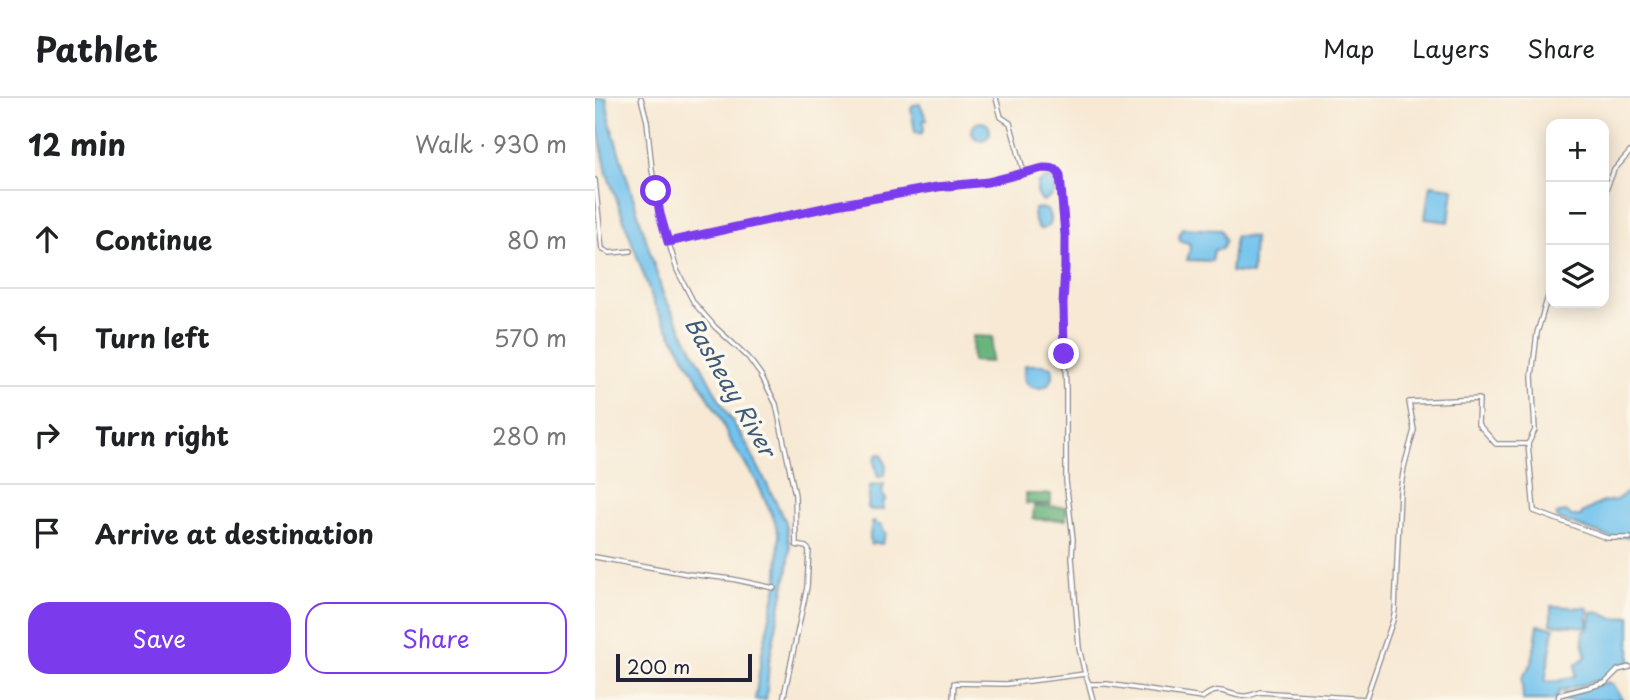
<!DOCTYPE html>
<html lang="en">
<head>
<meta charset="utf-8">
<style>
	:root { --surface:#fff; --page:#f6f6f6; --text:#202124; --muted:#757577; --line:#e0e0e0; --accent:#7c3aed }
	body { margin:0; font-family:"Playpen Sans",sans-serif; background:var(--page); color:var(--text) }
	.controls { position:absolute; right:21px; top:21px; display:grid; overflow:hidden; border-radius:14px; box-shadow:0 4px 18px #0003 }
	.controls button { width:63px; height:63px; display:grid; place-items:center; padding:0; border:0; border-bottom:2px solid var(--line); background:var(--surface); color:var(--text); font:35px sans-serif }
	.scale { position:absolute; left:21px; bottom:18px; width:136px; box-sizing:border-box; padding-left:7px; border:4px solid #22223b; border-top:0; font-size:19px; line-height:24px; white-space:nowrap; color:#22223b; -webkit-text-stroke:5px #fbf7ec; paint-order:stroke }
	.stop { position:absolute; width:21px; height:21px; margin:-16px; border:5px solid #7c3aed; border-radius:50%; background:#fff }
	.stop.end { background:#7c3aed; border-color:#fff; box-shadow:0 2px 7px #0008 }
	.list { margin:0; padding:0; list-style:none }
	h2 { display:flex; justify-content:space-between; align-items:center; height:91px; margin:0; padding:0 28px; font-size:30px }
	h2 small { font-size:23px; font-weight:400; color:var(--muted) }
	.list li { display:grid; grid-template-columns:46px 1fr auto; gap:21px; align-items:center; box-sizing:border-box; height:98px; padding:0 28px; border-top:2px solid var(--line) }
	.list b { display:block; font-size:26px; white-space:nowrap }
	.list em { font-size:23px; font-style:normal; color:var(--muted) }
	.actions { display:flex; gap:14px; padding:21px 28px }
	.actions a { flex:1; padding:16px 0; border:2px solid var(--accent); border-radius:21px; text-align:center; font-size:24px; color:var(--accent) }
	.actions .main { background:var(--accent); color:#fff }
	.icon { flex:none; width:38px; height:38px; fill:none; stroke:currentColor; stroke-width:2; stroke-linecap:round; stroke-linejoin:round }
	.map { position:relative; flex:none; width:1035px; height:602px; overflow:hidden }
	header { display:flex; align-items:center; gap:42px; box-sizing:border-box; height:98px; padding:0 35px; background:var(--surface); border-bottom:2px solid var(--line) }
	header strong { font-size:33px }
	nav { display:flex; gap:38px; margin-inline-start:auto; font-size:24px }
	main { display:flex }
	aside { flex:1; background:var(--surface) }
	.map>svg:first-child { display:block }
	.forest { fill:#66b27b; stroke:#446a5b; stroke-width:2 }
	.water { fill:#71c2ed; stroke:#4a7294; stroke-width:2 }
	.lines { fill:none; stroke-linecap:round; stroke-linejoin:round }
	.minor-casing { stroke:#8c8688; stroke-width:6 }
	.minor { stroke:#fff; stroke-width:3.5 }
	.route { stroke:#7c3aed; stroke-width:9 }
	.labels { text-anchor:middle; stroke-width:7; stroke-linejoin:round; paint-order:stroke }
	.water-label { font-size:23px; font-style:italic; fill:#3e5a79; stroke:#fbf7ec }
</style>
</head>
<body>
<header>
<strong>Pathlet</strong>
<nav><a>Map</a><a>Layers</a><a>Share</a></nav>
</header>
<main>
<aside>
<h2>12 min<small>Walk · 930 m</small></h2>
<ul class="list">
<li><svg class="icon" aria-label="ahead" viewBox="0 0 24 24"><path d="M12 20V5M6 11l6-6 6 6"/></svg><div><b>Continue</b></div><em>80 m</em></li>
<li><svg class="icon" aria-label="left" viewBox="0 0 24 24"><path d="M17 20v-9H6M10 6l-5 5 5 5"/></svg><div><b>Turn left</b></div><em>570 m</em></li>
<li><svg class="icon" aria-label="right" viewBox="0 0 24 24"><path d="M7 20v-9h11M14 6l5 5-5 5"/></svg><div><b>Turn right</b></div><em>280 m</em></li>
<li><svg class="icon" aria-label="arrive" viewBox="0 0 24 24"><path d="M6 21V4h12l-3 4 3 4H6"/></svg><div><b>Arrive at destination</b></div></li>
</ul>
<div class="actions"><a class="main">Save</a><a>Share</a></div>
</aside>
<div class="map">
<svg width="1035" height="602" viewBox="0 0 1035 602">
	<rect width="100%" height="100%" fill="#fbf7ec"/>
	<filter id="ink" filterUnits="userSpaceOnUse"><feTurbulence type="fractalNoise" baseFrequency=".0143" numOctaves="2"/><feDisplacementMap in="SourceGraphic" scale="14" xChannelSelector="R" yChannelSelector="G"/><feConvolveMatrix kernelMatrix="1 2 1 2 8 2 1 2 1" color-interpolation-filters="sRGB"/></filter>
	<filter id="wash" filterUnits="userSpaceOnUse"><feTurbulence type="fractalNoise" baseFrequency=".00686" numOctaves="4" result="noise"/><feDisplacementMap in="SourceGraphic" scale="28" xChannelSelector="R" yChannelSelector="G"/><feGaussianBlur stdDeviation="1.57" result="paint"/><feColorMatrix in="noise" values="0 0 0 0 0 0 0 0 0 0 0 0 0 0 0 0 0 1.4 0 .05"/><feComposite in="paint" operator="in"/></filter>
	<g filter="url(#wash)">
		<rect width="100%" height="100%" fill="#f7e9d4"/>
		<g class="forest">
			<polygon points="378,238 398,239 396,264 377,263"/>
			<rect x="431" y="396" width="25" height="10"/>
			<polygon points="439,408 472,409 471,422 438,421"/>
		</g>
		<g class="water">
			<polygon points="0,0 11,0 16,28 68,196 129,310 151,345 191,424 195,450 193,471 174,564 171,602 160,602 167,555 183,483 184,438 179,421 162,384 134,341 125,319 60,208 12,75 0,16"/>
			<polygon points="325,6 332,22 328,23 329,31 326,36 320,34 316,11 318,7"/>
			<circle cx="386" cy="33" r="9"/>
			<path d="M450,81H454L458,83L460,92L457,98L448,103C442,99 441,92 443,85Z"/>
			<polygon points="835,87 858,90 854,124 830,121"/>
			<path d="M446,110L452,112C458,121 455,132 444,131C440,125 436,117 440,111Z"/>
			<polygon points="587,130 626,132 630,143 627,151 619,152 617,163 592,162 595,152 594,145 585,143 584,137"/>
			<polygon points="640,138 659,139 657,176 636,174"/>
			<path d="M430,267H448L457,269C464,292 434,297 429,280C429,277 430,270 430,267Z"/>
			<polygon points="283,356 287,356 291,367 290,376 286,379 283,379 279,363"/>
			<polygon points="289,386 287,396 291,401 288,405 289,412 276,412 273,410 275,388"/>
			<polygon points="1035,392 1035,439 1014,439 963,421 961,417 964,415 973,414 976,418 986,418 987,415 1007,404 1021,402"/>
			<path d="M277,424H279L283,427H287L288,432L291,435L287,446L280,445L276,447C273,440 276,432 277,424Z"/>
			<polygon points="956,508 993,510 993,529 956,526"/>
			<polygon points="997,514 1006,515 1019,521 1035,518 1035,565 1025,567 1008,581 964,593 961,602 928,602 927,580 937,565 943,527 959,530 950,584 963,583 980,578 981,566 991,559 988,546 988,532 994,531"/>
			<polygon points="1013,584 1019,587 1028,602 965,602 968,596"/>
		</g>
	</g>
	<g filter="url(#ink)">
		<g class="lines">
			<g class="minor-casing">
				<g id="minor">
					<polyline points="46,0 52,23 57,72 65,116 82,172 99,205 120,229 153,259 166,277 181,306 200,397 201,447 211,449 214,452 212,489 188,602"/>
					<polyline points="401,0 406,19 415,25 429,75"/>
					<polyline points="0,82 7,151 15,155 36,153"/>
					<polyline points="1009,97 1019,72 1035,54"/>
					<path d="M73,144L242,107L342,89L392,84L448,70C456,70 461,70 465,77L470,137L468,206L471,291V383L478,441L477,459L484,550L490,576"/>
					<polyline points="933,346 940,332 937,278 942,235 956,188"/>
					<polyline points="0,459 93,476 137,481 179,490"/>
					<polyline points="494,587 498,602"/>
					<polyline points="771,600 798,522 800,512 805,394 809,369 819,332 814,304 884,301 883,326 901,346 933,346 939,413 1012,440 1035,440"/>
					<path d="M358,602L359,585L411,586L490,576L494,586H512L607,600C625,586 629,596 647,598C653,599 659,596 665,594L771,601"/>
					<polyline points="963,602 964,597 1010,585 1023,572 1035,569"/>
				</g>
			</g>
			<use href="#minor" class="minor"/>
		</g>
	</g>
	<g class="lines" filter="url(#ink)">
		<path class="route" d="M61,93L65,116L73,144L242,107L342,89L393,84L448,70C456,70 461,70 465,77L470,137V170L468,206L469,256"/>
	</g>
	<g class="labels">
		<g class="water-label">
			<text transform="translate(135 289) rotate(60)" y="8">Basheay River</text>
		</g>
	</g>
</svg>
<div class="controls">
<button>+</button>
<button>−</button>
<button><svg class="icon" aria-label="layers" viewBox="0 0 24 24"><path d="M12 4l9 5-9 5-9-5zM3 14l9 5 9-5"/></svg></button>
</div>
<div class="scale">200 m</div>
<div class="stop" style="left:61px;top:93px"></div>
<div class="stop end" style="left:469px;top:256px"></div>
</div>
</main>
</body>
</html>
